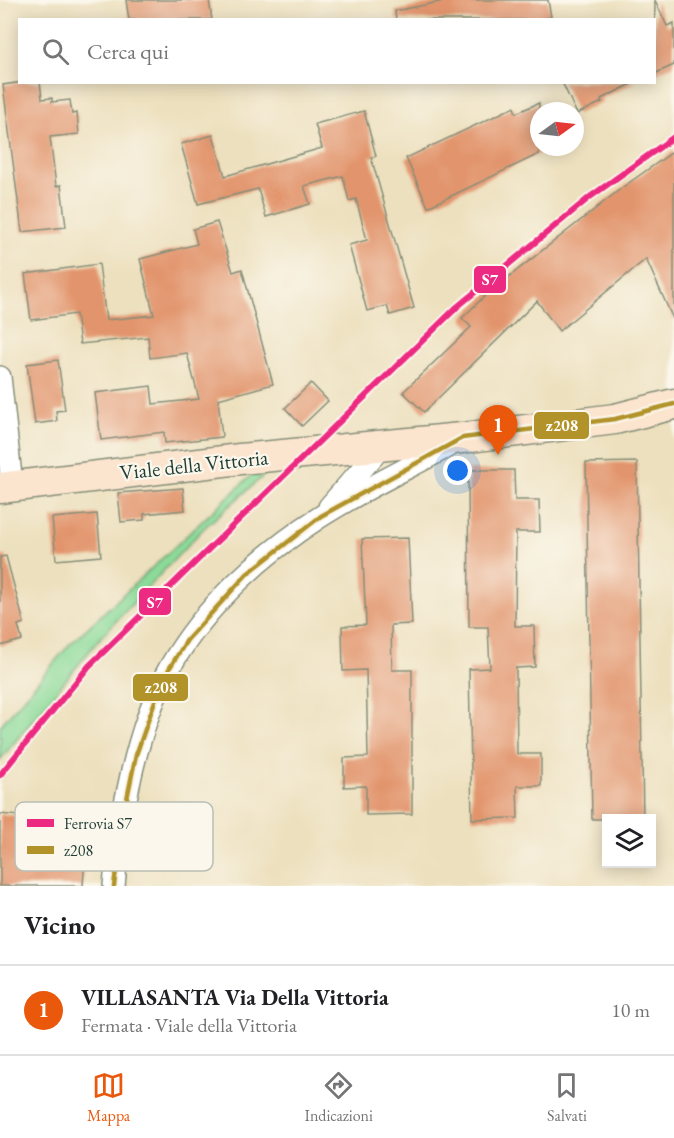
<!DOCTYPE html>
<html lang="it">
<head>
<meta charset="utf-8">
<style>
	:root { --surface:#fff; --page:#f2f2f2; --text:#202124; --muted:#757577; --line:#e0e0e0; --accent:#ea580c }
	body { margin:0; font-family:"EB Garamond",serif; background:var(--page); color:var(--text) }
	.controls { position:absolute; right:18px; bottom:18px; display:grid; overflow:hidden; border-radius:0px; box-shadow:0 3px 15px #0003 }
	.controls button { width:54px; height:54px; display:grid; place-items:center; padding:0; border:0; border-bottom:2px solid var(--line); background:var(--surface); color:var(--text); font:30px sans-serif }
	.compass { position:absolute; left:530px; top:102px; width:54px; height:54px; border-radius:50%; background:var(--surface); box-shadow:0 3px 15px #0003; rotate:75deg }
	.you { position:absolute; left:458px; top:471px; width:21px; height:21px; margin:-15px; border:4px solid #fff; border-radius:50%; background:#1a73e8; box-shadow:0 0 0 9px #1a73e833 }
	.badge { display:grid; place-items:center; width:39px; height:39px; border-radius:50%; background:var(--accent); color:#fff; font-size:20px; font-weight:700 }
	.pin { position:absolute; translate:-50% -50px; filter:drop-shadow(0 2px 3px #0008) }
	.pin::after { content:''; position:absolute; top:32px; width:21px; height:18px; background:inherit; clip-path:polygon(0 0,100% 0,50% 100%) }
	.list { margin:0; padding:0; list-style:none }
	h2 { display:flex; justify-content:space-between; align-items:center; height:78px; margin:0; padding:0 24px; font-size:26px }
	h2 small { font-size:20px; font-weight:400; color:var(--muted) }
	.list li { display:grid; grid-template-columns:39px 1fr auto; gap:18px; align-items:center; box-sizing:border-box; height:90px; padding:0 24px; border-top:2px solid var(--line) }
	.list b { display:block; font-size:22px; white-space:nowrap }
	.list p { margin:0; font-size:20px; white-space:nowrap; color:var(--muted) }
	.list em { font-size:20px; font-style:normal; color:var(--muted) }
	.icon { flex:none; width:33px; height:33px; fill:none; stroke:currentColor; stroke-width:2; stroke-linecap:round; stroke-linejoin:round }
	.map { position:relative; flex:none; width:674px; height:886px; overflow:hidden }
	.search { position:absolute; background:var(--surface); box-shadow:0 3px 15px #0003; left:18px; right:18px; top:18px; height:66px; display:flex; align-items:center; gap:15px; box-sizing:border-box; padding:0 21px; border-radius:0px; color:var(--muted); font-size:22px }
	.sheet { height:168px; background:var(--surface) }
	nav { display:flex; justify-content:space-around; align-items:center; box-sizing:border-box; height:84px; border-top:2px solid var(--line); background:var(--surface); font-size:16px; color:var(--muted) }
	nav a { display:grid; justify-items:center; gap:3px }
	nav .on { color:var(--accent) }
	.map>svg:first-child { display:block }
	.green { fill:#8cda99; stroke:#568c66; stroke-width:1.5 }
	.building { fill:#e2956d }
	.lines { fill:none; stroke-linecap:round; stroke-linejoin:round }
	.street-casing { stroke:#868e79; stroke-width:24 }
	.secondary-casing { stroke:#868e79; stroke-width:33 }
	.street { stroke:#fff; stroke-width:21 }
	.secondary { stroke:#fce5cf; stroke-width:30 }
	.bus-1-casing { stroke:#fbf7ec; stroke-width:9 }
	.bus-1 { stroke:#b2932a; stroke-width:4.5 }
	.rail-1-casing { stroke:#fbf7ec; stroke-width:10 }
	.rail-1 { stroke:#ed2a81; stroke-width:6 }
	.labels { text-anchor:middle; stroke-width:4.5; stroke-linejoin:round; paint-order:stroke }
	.street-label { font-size:21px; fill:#1f3d34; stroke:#fbf7ec }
	.key { fill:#fbf7ec; stroke:#b9bfb5; stroke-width:1.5 }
	.key-label { font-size:16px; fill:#1f3d34 }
	.line-badge { stroke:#fbf7ec; stroke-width:2 }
	.badge-label { font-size:16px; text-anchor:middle; font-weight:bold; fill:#fff }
</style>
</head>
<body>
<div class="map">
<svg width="674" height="886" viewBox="0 0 674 886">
	<rect width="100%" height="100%" fill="#fbf7ec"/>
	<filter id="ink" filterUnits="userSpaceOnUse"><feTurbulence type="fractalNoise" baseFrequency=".0167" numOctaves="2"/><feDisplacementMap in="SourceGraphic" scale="12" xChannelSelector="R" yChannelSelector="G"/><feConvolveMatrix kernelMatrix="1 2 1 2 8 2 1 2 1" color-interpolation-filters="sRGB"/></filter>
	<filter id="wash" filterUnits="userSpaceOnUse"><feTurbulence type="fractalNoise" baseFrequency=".008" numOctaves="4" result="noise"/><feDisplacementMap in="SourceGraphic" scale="24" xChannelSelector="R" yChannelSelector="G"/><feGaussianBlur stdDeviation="1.35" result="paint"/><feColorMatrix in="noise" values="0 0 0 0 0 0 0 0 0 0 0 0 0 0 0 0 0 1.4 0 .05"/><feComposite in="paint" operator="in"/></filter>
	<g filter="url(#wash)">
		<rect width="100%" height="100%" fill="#ede0be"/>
		<polygon class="green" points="256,471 269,471 204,528 101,637 0,760 0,726 69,645"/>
		<g id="blocks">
			<g class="building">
				<polygon points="126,0 209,0 212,20 129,20"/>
				<polygon points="449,0 548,0 551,17 539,20 396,20 395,11"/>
				<polygon points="655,0 667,26 674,23 674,65 654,74"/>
				<polygon points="22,82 40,82 42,99 52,98 52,102 70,100 72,114 77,113 79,134 50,137 56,186 61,185 66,227 22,232 3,85"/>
				<polygon points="562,82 636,82 601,99 602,102 577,114"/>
				<polygon points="539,103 539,154 428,207 406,158 514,107 516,113"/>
				<polygon points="364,111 376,156 371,157 414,308 390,315 387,306 367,311 349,245 367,240 356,199 349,201 343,176 304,186 310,204 266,217 258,189 198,204 181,144 213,135 225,176 322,148 315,124"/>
				<polygon points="674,151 674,321 646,259 559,331 537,301 424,412 403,392 471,327 462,318 487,294 623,187"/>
				<polygon points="217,222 233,272 242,269 273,384 218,399 222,437 165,443 164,432 101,440 95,393 151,386 153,404 199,399 187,353 150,358 148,337 80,344 76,314 31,320 25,274 99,264 106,320 154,315 140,259 197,244 193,229"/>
				<polygon points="58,360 65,410 56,411 57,421 35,424 27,364"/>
				<polygon points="311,383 328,401 302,426 285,408"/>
				<polygon points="637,462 643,819 592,819 586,463"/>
				<polygon points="468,470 514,470 515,500 539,500 540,532 516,532 515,626 534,626 535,667 516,668 517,754 541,754 541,786 517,786 518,818 472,819 469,669 490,668 488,627 469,627"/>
				<polygon points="183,488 185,510 144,514 144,520 121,522 118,493"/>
				<polygon points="97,514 101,556 56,560 52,518"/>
				<polygon points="408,538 412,624 391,625 392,670 412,670 412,814 366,815 366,786 344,787 344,758 368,757 366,670 343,671 342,626 366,625 362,539"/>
				<polygon points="6,556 24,623 18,625 22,640 0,646 0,557"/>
				<polygon points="0,814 68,821 64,856 85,857 83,886 0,886"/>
			</g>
		</g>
	</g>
	<g filter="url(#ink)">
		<use href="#blocks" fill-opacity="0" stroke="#868e79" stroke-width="1.5"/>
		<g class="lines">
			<g class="street-casing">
				<g id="street">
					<polyline points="0,377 12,485"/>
					<polyline points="329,507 382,446"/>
					<path d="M114,886C119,819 137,725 170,667C205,606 262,554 320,517C363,489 411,467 456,442"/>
				</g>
			</g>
			<g class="secondary-casing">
				<polyline id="secondary" points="0,488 240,459 462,438 615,419 674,404"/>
			</g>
			<use href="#street" class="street"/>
			<use href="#secondary" class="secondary"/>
			<g class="bus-1-casing">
				<polyline id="bus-1" points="114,886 122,823 136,755 156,698 169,669 187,640 247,574 321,516 462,438 615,419 674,404"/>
			</g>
			<use href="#bus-1" class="bus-1"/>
			<g class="rail-1-casing">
				<polyline id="rail-1" points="0,775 89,666 457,307 590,197 674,137"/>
			</g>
			<use href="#rail-1" class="rail-1"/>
		</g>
	</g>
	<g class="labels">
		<g class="street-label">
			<text transform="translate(194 465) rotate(-6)" y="7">Viale della Vittoria</text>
		</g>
	</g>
	<rect x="15" y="802" width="198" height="69" rx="9" class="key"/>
	<rect x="27" y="819" width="27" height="8" fill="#ed2a81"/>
	<rect x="27" y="846" width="27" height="8" fill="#b2932a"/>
	<g class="key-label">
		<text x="64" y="829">Ferrovia S7</text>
		<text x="64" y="856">z208</text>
	</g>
	<g class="line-badge">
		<rect x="473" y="265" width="34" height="29" rx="6" fill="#ed2a81"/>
		<rect x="533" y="411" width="57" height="29" rx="6" fill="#b2932a"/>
		<rect x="138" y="587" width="34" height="29" rx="6" fill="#ed2a81"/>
		<rect x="132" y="673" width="57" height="29" rx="6" fill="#b2932a"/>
	</g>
	<g class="badge-label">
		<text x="490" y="285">S7</text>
		<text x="562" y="431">z208</text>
		<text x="155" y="608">S7</text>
		<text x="161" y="693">z208</text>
	</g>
</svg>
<div class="controls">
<button><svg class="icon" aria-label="layers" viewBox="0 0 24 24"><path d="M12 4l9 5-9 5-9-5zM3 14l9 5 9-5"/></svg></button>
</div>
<svg class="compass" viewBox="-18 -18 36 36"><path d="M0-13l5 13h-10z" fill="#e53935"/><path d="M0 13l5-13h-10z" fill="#757577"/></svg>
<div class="you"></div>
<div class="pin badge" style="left:498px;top:455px">1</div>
<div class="search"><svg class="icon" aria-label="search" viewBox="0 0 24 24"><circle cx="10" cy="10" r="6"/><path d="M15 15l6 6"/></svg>Cerca qui</div>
</div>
<section class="sheet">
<h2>Vicino<small></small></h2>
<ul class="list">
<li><span class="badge">1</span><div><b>VILLASANTA Via Della Vittoria</b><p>Fermata · Viale della Vittoria</p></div><em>10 m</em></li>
</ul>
</section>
<nav>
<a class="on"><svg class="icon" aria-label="map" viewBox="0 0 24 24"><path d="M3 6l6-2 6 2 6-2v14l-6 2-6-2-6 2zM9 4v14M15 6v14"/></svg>Mappa</a>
<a><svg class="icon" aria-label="directions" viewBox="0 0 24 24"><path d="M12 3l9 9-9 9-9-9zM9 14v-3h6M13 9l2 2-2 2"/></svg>Indicazioni</a>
<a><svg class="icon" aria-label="saved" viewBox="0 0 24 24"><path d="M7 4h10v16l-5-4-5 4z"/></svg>Salvati</a>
</nav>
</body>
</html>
